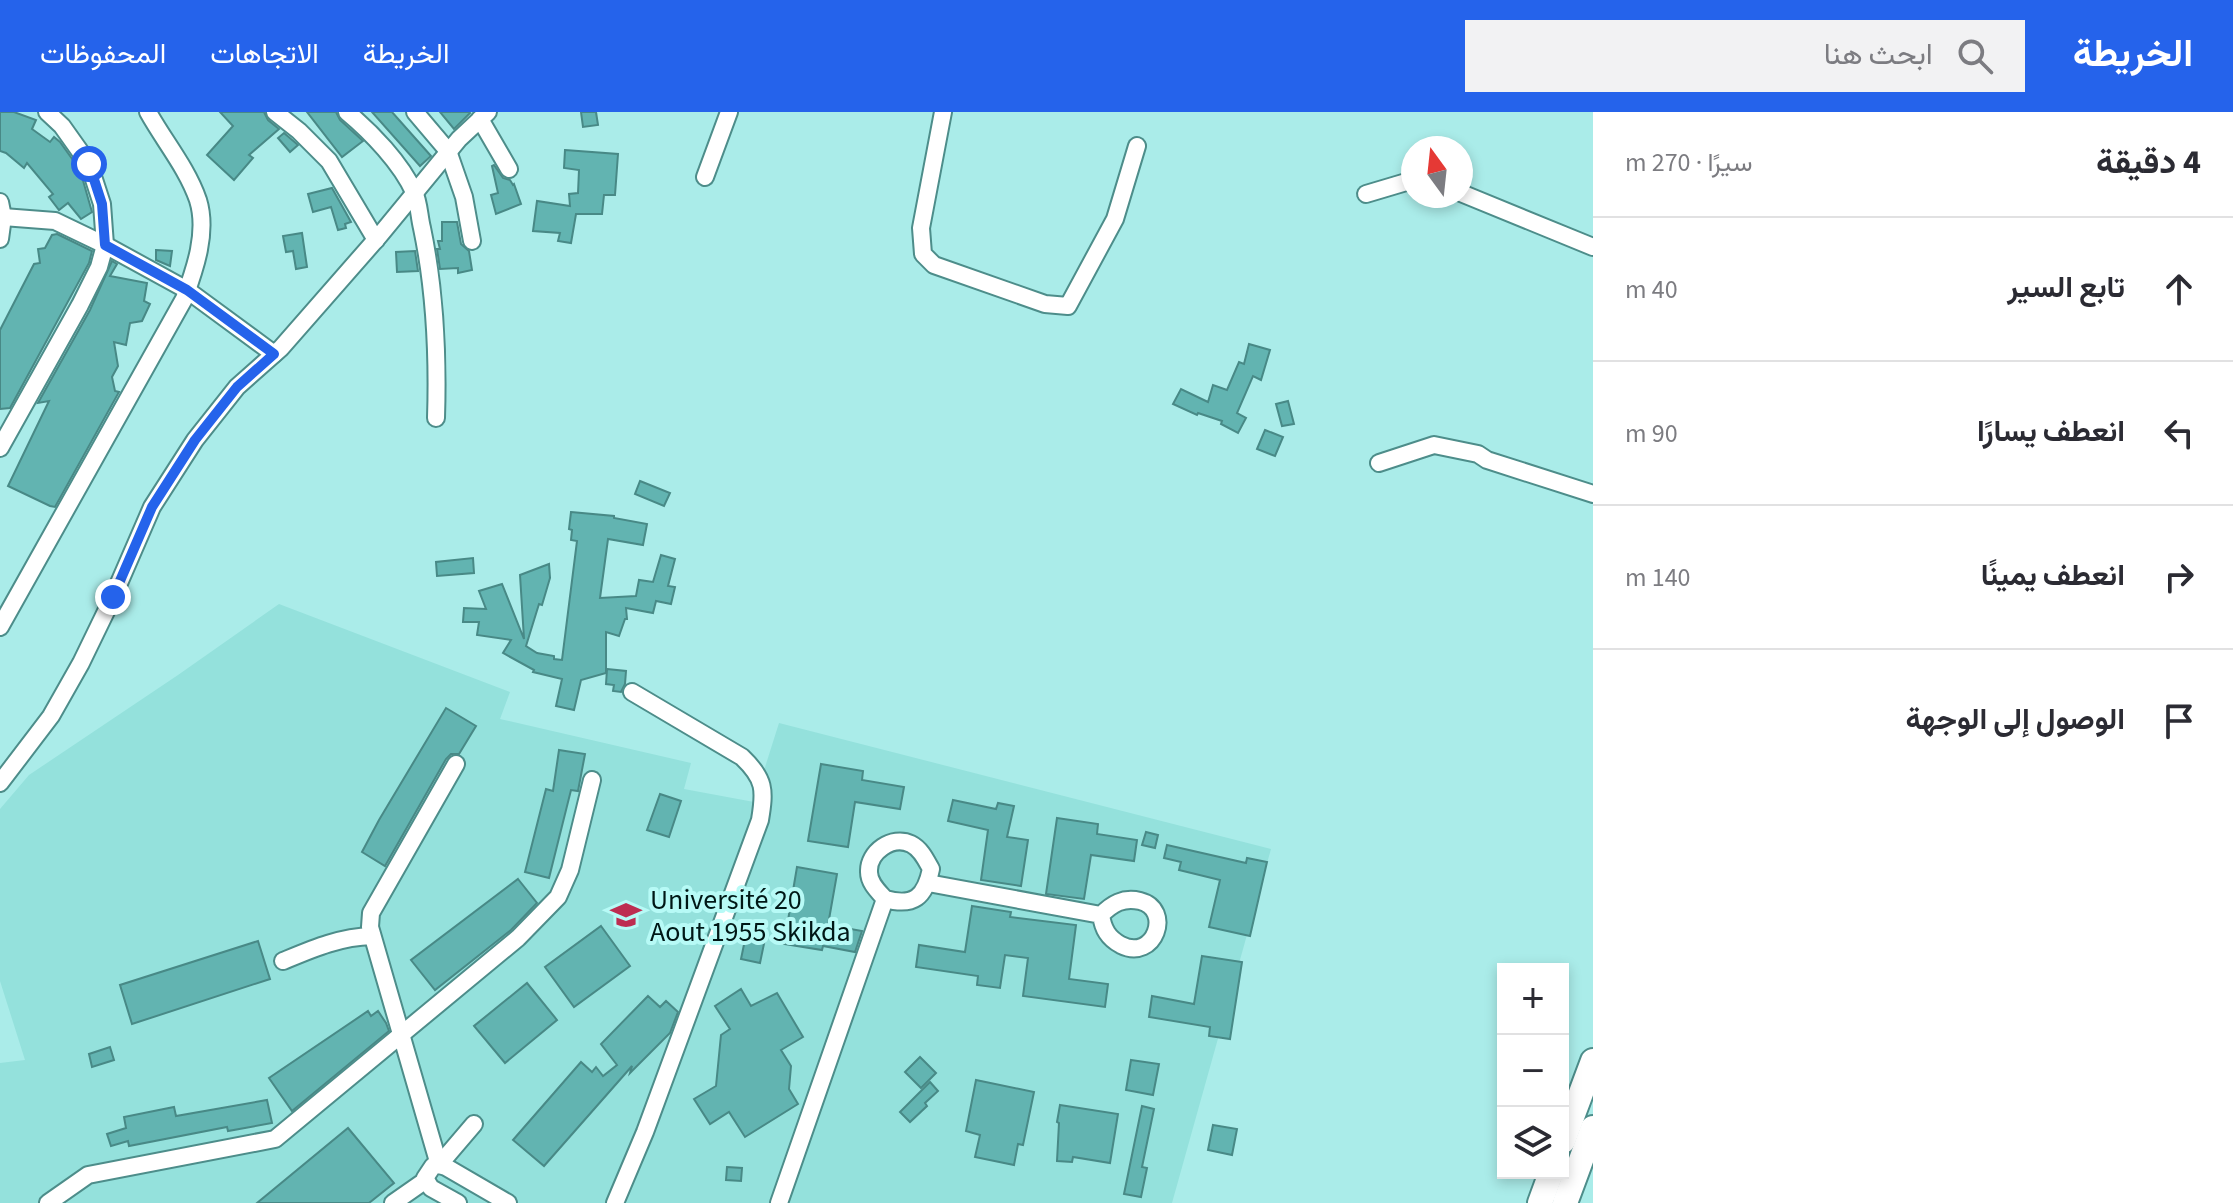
<!DOCTYPE html>
<html lang="ar">
<head>
<meta charset="utf-8">
<style>
	:root { --surface:#fff; --page:#f2f2f3; --text:#2b2b33; --muted:#7c7c81; --line:#e1e1e2; --accent:#2563eb }
	body { margin:0; font-family:"Source Sans 3",Vazirmatn,sans-serif; background:var(--page); color:var(--text); direction:rtl }
	.controls { position:absolute; right:24px; bottom:24px; display:grid; overflow:hidden; border-radius:0px; box-shadow:0 4px 12px #0003 }
	.controls button { width:72px; height:72px; display:grid; place-items:center; padding:0; border:0; border-bottom:2px solid var(--line); background:var(--surface); color:var(--text); font:40px sans-serif }
	.compass { position:absolute; left:1401px; top:24px; width:72px; height:72px; border-radius:50%; background:var(--surface); box-shadow:0 4px 12px #0003; rotate:345deg }
	.stop { position:absolute; width:24px; height:24px; margin:-18px; border:6px solid #2563eb; border-radius:50%; background:#fff }
	.stop.end { background:#2563eb; border-color:#fff; box-shadow:0 2px 8px #0008 }
	.list { margin:0; padding:0; list-style:none }
	h2 { display:flex; justify-content:space-between; align-items:center; height:104px; margin:0; padding:0 32px; font-size:34px }
	h2 small { font-size:26px; font-weight:400; color:var(--muted) }
	.list li { display:grid; grid-template-columns:52px 1fr auto; gap:24px; align-items:center; box-sizing:border-box; height:144px; padding:0 32px; border-top:2px solid var(--line) }
	.list b { display:block; font-size:30px; white-space:nowrap }
	.list em { font-size:26px; font-style:normal; color:var(--muted) }
	.icon { flex:none; width:44px; height:44px; fill:none; stroke:currentColor; stroke-width:2; stroke-linecap:round; stroke-linejoin:round }
	.map { position:relative; flex:none; width:1593px; height:1091px; overflow:hidden; direction:ltr }
	header { display:flex; align-items:center; gap:48px; box-sizing:border-box; height:112px; padding:0 40px; background:var(--accent); color:#fff }
	header strong { font-size:38px }
	nav { display:flex; gap:44px; margin-inline-start:auto; font-size:28px }
	.search { width:560px; height:72px; background:var(--page); display:flex; align-items:center; gap:20px; box-sizing:border-box; padding:0 28px; border-radius:0px; color:var(--muted); font-size:30px }
	main { display:flex }
	aside { flex:1; background:var(--surface) }
	.map>svg:first-child { display:block }
	.built { fill:#94e1dc }
	.building { fill:#62b4b1; stroke:#488986; stroke-width:2 }
	.lines { fill:none; stroke-linecap:round; stroke-linejoin:round }
	.minor-casing { stroke:#4d8d8a; stroke-width:20 }
	.highway-casing { stroke:#4d8d8a; stroke-width:28 }
	.minor { stroke:#fff; stroke-width:16 }
	.highway { stroke:#fff; stroke-width:24 }
	.route { stroke:#2563eb; stroke-width:10 }
	.labels { text-anchor:middle; stroke-width:8; stroke-linejoin:round; paint-order:stroke }
	.poi-label { font-size:28px; fill:#001716; stroke:#b7faf6; text-anchor:start }
</style>
</head>
<body>
<header>
<strong>الخريطة</strong>
<div class="search"><svg class="icon" aria-label="search" viewBox="0 0 24 24"><circle cx="10" cy="10" r="6"/><path d="M15 15l6 6"/></svg>ابحث هنا</div>
<nav><a>الخريطة</a><a>الاتجاهات</a><a>المحفوظات</a></nav>
</header>
<main>
<aside>
<h2>4 دقيقة<small>سيرًا · 270 m</small></h2>
<ul class="list">
<li><svg class="icon" aria-label="ahead" viewBox="0 0 24 24"><path d="M12 20V5M6 11l6-6 6 6"/></svg><div><b>تابع السير</b></div><em>40 m</em></li>
<li><svg class="icon" aria-label="left" viewBox="0 0 24 24"><path d="M17 20v-9H6M10 6l-5 5 5 5"/></svg><div><b>انعطف يسارًا</b></div><em>90 m</em></li>
<li><svg class="icon" aria-label="right" viewBox="0 0 24 24"><path d="M7 20v-9h11M14 6l5 5-5 5"/></svg><div><b>انعطف يمينًا</b></div><em>140 m</em></li>
<li><svg class="icon" aria-label="arrive" viewBox="0 0 24 24"><path d="M6 21V4h12l-3 4 3 4H6"/></svg><div><b>الوصول إلى الوجهة</b></div></li>
</ul>
</aside>
<div class="map">
<svg width="1593" height="1091" viewBox="0 0 1593 1091">
	<rect width="100%" height="100%" fill="#aaece9"/>
	<polygon class="built" points="279,492 510,580 500,607 691,651 684,677 754,690 779,611 1271,737 1172,1091 0,1091 0,951 25,948 0,869 0,697 29,663 178,563"/>
	<g class="building">
		<polygon points="0,0 14,0 36,8 32,17 50,30 54,25 60,30 80,58 92,100 81,107 68,91 59,98 49,85 53,82 27,51 24,56 6,41 0,39"/>
		<polygon points="220,0 264,0 268,8 279,17 249,43 253,46 234,68 207,43 233,14"/>
		<polygon points="307,0 336,0 340,8 363,29 342,45"/>
		<polygon points="372,0 392,0 431,44 420,54"/>
		<polygon points="440,0 469,0 470,1 454,17"/>
		<polygon points="581,0 596,0 598,13 583,15"/>
		<polygon points="284,21 298,33 290,40 278,26"/>
		<polygon points="565,38 618,42 615,83 604,83 602,102 576,102 571,131 558,129 560,121 533,119 537,89 570,94 569,82 578,81 579,58 564,56"/>
		<polygon points="494,53 503,66 510,68 513,73 514,72 521,92 496,102 491,83 498,81 492,54"/>
		<polygon points="332,76 351,110 345,112 346,116 338,118 331,95 313,100 308,82"/>
		<polygon points="442,110 457,110 461,132 469,139 472,158 458,161 458,156 440,157 437,137 440,137 438,129 442,129"/>
		<polygon points="302,121 307,155 296,157 293,139 286,140 283,124"/>
		<polygon points="57,122 92,139 89,151 10,296 0,297 0,218 34,152 40,151 38,137 45,136 52,123"/>
		<polygon points="156,138 172,139 170,154 156,148"/>
		<polygon points="415,139 418,159 397,160 396,140"/>
		<polygon points="112,149 117,152 110,164 147,171 144,189 150,192 142,209 130,211 126,233 114,230 118,254 112,265 115,279 119,280 55,395 50,394 8,374 49,289 38,291 90,198"/>
		<polygon points="1249,232 1270,238 1261,268 1253,264 1237,301 1246,306 1238,321 1221,312 1222,309 1198,301 1197,303 1173,292 1181,277 1208,290 1213,273 1227,278 1239,250 1244,252"/>
		<polygon points="1288,289 1294,312 1282,314 1276,292"/>
		<polygon points="1265,318 1283,325 1275,344 1257,337"/>
		<polygon points="640,369 670,381 664,394 635,382"/>
		<polygon points="571,400 614,404 614,406 647,412 643,433 608,427 600,486 636,484 639,468 653,470 661,443 675,447 668,474 675,475 671,492 656,489 653,501 626,496 627,507 625,507 619,524 606,520 606,561 581,568 574,598 556,594 562,567 533,560 534,558 503,541 511,528 477,523 479,510 463,510 464,496 486,497 479,479 502,472 524,527 520,463 549,452 550,466 542,493 539,492 526,534 537,541 554,544 554,547 562,548 577,429 571,428 572,418 569,417"/>
		<polygon points="473,446 474,461 437,464 436,450"/>
		<polygon points="607,557 626,559 625,572 621,580 613,579 614,573 606,572"/>
		<polygon points="446,596 476,614 459,642 451,642 446,647 385,754 362,740 379,708"/>
		<polygon points="559,638 585,642 578,679 571,678 549,766 525,760 546,677 553,679"/>
		<polygon points="821,652 863,659 862,668 904,675 900,697 855,690 848,735 808,729"/>
		<polygon points="660,682 681,689 669,725 647,718"/>
		<polygon points="953,688 996,697 998,691 1014,694 1007,725 1028,728 1021,774 981,768 988,718 948,709"/>
		<polygon points="1057,706 1098,712 1097,722 1137,728 1134,749 1091,743 1084,787 1046,782"/>
		<polygon points="1146,720 1158,723 1155,736 1142,733"/>
		<polygon points="1167,733 1246,751 1247,746 1267,750 1250,824 1209,815 1220,768 1179,758 1181,750 1164,746"/>
		<polygon points="797,755 837,762 828,813 862,819 855,840 823,834 822,838 784,832"/>
		<polygon points="518,767 537,791 511,818 435,878 411,848"/>
		<polygon points="972,794 1011,800 1010,805 1076,813 1069,867 1108,872 1105,895 1023,884 1028,846 1005,843 1000,876 977,873 978,864 916,855 919,833 965,840"/>
		<polygon points="601,814 630,854 574,895 545,855"/>
		<polygon points="747,818 766,822 760,851 741,847"/>
		<polygon points="258,829 270,867 132,912 120,873"/>
		<polygon points="1202,844 1242,850 1230,927 1209,924 1210,915 1149,905 1152,884 1194,892"/>
		<polygon points="527,871 557,908 505,951 474,914"/>
		<polygon points="741,877 751,894 777,881 803,925 781,938 791,954 789,977 798,992 745,1025 729,1000 710,1012 694,987 716,974 721,923 730,917 715,894"/>
		<polygon points="648,884 660,895 666,889 678,900 670,921 630,961 632,954 544,1054 513,1028 581,950 592,960 596,955 603,964 617,953 601,932"/>
		<polygon points="368,899 371,904 378,899 386,911 389,919 292,999 269,966"/>
		<polygon points="110,935 114,948 92,955 89,942"/>
		<polygon points="920,945 936,961 921,976 905,960"/>
		<polygon points="1131,948 1159,952 1153,983 1126,978"/>
		<polygon points="976,968 1034,980 1023,1033 1018,1032 1014,1053 975,1045 980,1023 966,1019"/>
		<polygon points="930,970 938,979 925,991 927,994 910,1010 900,1000"/>
		<polygon points="267,988 272,1011 228,1019 227,1015 129,1034 128,1029 111,1034 107,1022 126,1016 124,1005 174,995 176,1004"/>
		<polygon points="1060,993 1118,1002 1110,1051 1073,1045 1072,1050 1057,1049 1059,1011 1057,1010"/>
		<polygon points="1142,994 1154,997 1142,1055 1147,1056 1141,1085 1124,1082"/>
		<polygon points="1213,1013 1237,1017 1232,1043 1208,1038"/>
		<polygon points="348,1016 394,1071 369,1091 257,1091"/>
		<polygon points="727,1055 742,1056 741,1069 726,1068"/>
	</g>
	<g class="lines">
		<g class="minor-casing">
			<g id="minor">
				<polyline points="275,0 299,19 329,49 376,128"/>
				<path d="M347,0C371,20 401,51 414,80C419,90 419,104 422,116C435,178 438,243 436,306"/>
				<polyline points="415,0 448,39 464,85 472,129"/>
				<polyline points="943,0 921,116 923,142 934,153 1045,192 1068,194 1115,107 1137,34"/>
				<polyline points="480,7 509,57"/>
				<polyline points="705,65 729,0"/>
				<polyline points="1461,81 1593,135"/>
				<polyline points="1366,82 1413,68"/>
				<polyline points="0,90 3,105 0,127"/>
				<polyline points="3,105 55,109 105,133 187,178 274,242"/>
				<polyline points="0,336 80,193 99,155 105,133 102,92 89,52 62,14 47,0"/>
				<polyline points="1379,351 1434,333 1478,342 1487,348 1593,382"/>
				<path d="M0,515L184,187C195,157 208,120 198,88C187,56 164,29 148,0"/>
				<polyline points="0,671 51,604 81,551 113,485 152,395 195,328 237,275 281,236 380,123 459,27 488,0"/>
				<path d="M928,771L1101,803C1112,792 1123,785 1140,789C1173,797 1155,850 1121,833C1108,826 1103,817 1101,803"/>
				<path d="M283,849C312,837 339,825 372,824"/>
				<polyline points="439,1053 370,815 371,801 456,652"/>
				<polyline points="439,1053 446,1055 508,1091"/>
				<polyline points="426,1068 431,1076 458,1091"/>
				<polyline points="48,1091 88,1063 275,1027 518,826 558,785 570,758 592,668"/>
				<polyline points="393,1091 426,1068 425,1066 433,1054 439,1053 474,1012"/>
				<path d="M615,1091L645,1020L760,708C765,678 765,667 742,645L632,580"/>
				<path d="M779,1091L885,787C878,779 869,771 869,760C868,740 892,723 911,732C921,737 926,748 931,757C925,785 914,795 885,787"/>
			</g>
		</g>
		<g class="highway-casing">
			<g id="highway">
				<polyline points="1563,1029 1593,949"/>
				<polyline points="1540,1091 1551,1061"/>
				<polyline points="1565,1091 1593,1016"/>
			</g>
		</g>
		<use href="#minor" class="minor"/>
		<use href="#highway" class="highway"/>
	</g>
	<g class="lines">
		<polyline class="route" points="89,52 102,92 105,133 187,178 274,242 237,275 195,328 152,395 113,485"/>
	</g>
	<defs>
		<g id="university-bare" transform="scale(2.4)"><path d="M0-5L7-2L0 1L-7-2ZM-4 1L0 2.5L4 1V4Q0 6-4 4Z" fill="#bd2d51" stroke="#b7faf6" stroke-width="2.5" paint-order="stroke"/></g>
	</defs>
	<g fill-rule="evenodd">
		<use href="#university-bare" x="626" y="803"/>
	</g>
	<g class="labels">
		<g class="poi-label">
			<text x="650" y="797">Université 20<tspan x="650" dy="32">Aout 1955 Skikda</tspan></text>
		</g>
	</g>
</svg>
<div class="controls">
<button>+</button>
<button>−</button>
<button><svg class="icon" aria-label="layers" viewBox="0 0 24 24"><path d="M12 4l9 5-9 5-9-5zM3 14l9 5 9-5"/></svg></button>
</div>
<svg class="compass" viewBox="-18 -18 36 36"><path d="M0-13l5 13h-10z" fill="#e53935"/><path d="M0 13l5-13h-10z" fill="#7c7c81"/></svg>
<div class="stop" style="left:89px;top:52px"></div>
<div class="stop end" style="left:113px;top:485px"></div>
</div>
</main>
</body>
</html>
